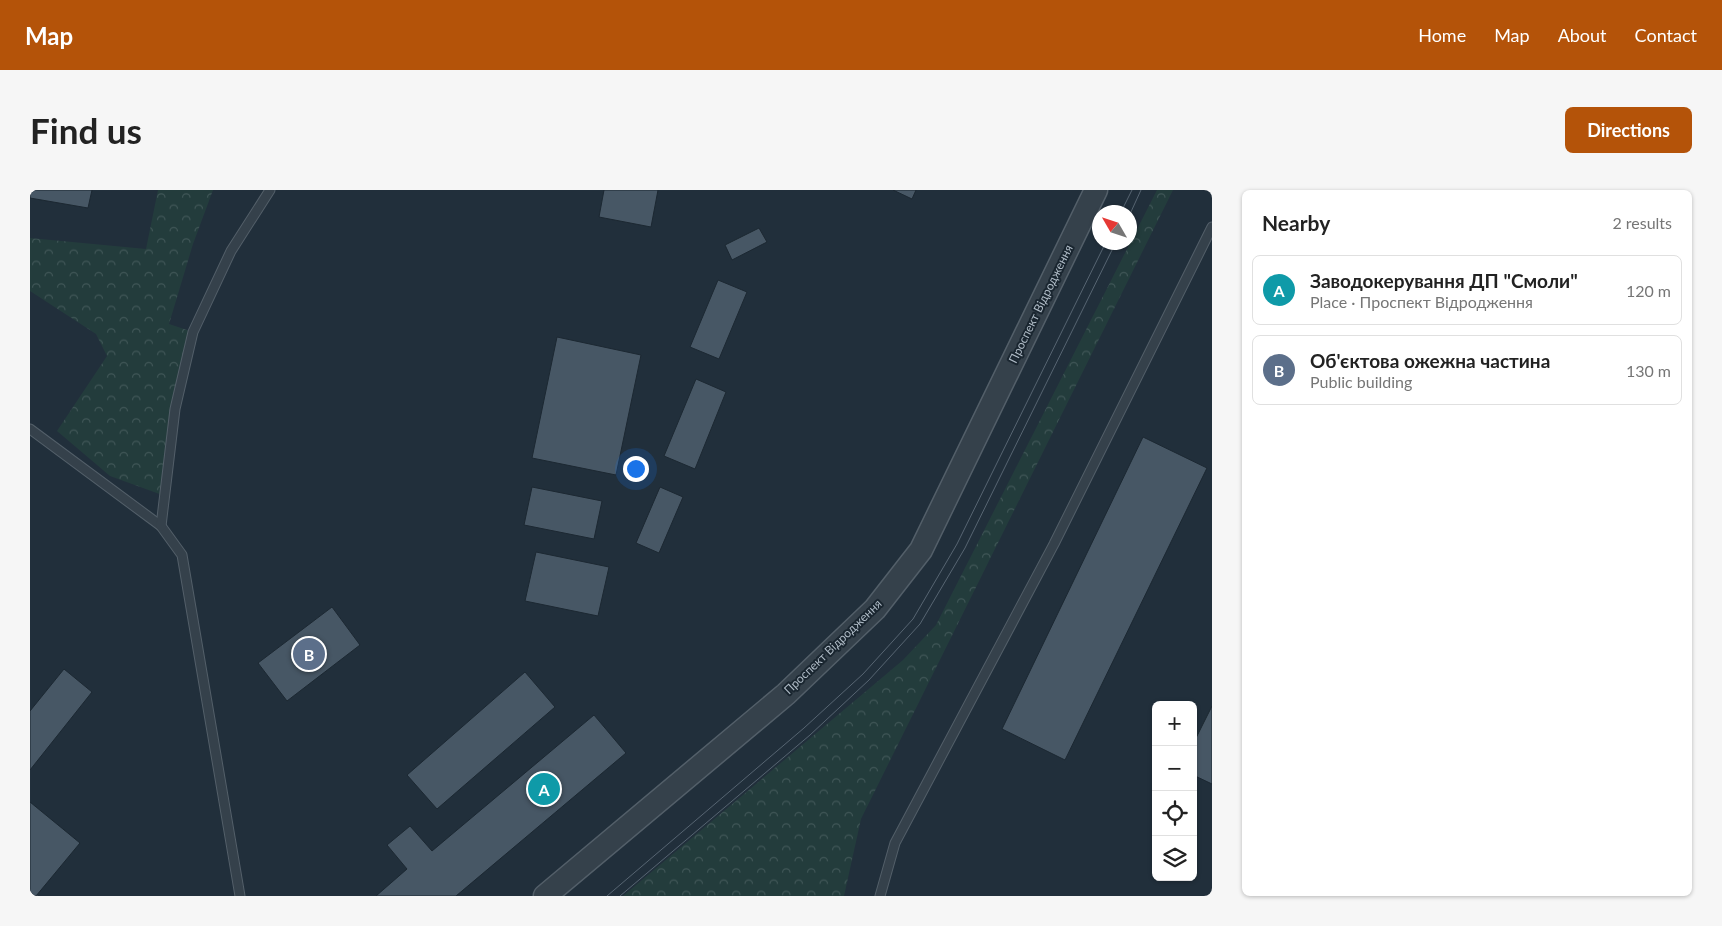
<!DOCTYPE html>
<html lang="en">
<head>
<meta charset="utf-8">
<style>
	:root { --surface:#fff; --page:#f6f6f6; --text:#222; --muted:#767676; --line:#e0e0e0; --accent:#b45309 }
	body { margin:0; font-family:Lato,sans-serif; background:var(--page); color:var(--text) }
	.controls { position:absolute; right:15px; bottom:15px; display:grid; overflow:hidden; border-radius:8px; box-shadow:0 1px 4px #0004 }
	.controls button { width:45px; height:45px; display:grid; place-items:center; padding:0; border:0; border-bottom:1px solid var(--line); background:var(--surface); color:var(--text); font:25px sans-serif }
	.compass { position:absolute; left:1062px; top:15px; width:45px; height:45px; border-radius:50%; background:var(--surface); box-shadow:0 1px 4px #0004; rotate:309deg }
	.you { position:absolute; left:605px; top:278px; width:18px; height:18px; margin:-12px; border:4px solid #fff; border-radius:50%; background:#1a73e8; box-shadow:0 0 0 8px #1a73e833 }
	.badge { display:grid; place-items:center; width:32px; height:32px; border-radius:50%; background:var(--accent); color:#fff; font-size:16px; font-weight:700 }
	.pin { position:absolute; translate:-50% -50%; border:2px solid #fff; box-shadow:0 1px 5px #0006 }
	.list { margin:0; padding:0; list-style:none }
	h2 { display:flex; justify-content:space-between; align-items:center; height:65px; margin:0; padding:0 20px; font-size:21px }
	h2 small { font-size:16px; font-weight:400; color:var(--muted) }
	.list li { display:grid; grid-template-columns:32px 1fr auto; gap:15px; align-items:center; box-sizing:border-box; height:70px; margin:0 10px 10px; padding:0 10px; border:1px solid var(--line); border-radius:8px }
	.list b { display:block; font-size:19px; white-space:nowrap }
	.list p { margin:0; font-size:16px; white-space:nowrap; color:var(--muted) }
	.list em { font-size:16px; font-style:normal; color:var(--muted) }
	.icon { flex:none; width:28px; height:28px; fill:none; stroke:currentColor; stroke-width:2; stroke-linecap:round; stroke-linejoin:round }
	.map { position:relative; flex:none; width:1182px; height:706px; overflow:hidden; border-radius:8px }
	header { display:flex; align-items:center; gap:30px; box-sizing:border-box; height:70px; padding:0 25px; background:var(--accent); color:#fff }
	header strong { font-size:24px }
	nav { display:flex; gap:28px; margin-inline-start:auto; font-size:18px }
	.intro { display:flex; align-items:center; justify-content:space-between; box-sizing:border-box; height:120px; padding:0 30px }
	h1 { margin:0; font-size:35px }
	.button { padding:12px 22px; border-radius:8px; background:var(--accent); color:#fff; font-size:18px; font-weight:700 }
	main { display:flex; gap:30px; padding:0 30px }
	aside { flex:1; background:var(--surface); border-radius:8px; box-shadow:0 1px 4px #0004 }
	.map>svg:first-child { display:block }
	.forest { fill:url(#forest-crowns) }
	.building { fill:#475765; stroke:#1c2832 }
	.lines { fill:none; stroke-linecap:round; stroke-linejoin:round }
	.service-casing { stroke:#535f69; stroke-width:11 }
	.tertiary-casing { stroke:#535f69; stroke-width:25 }
	.service { stroke:#35414b; stroke-width:9 }
	.tertiary { stroke:#35414b; stroke-width:22 }
	.tram { stroke:#576572; stroke-width:1 }
	.labels { text-anchor:middle; stroke-width:4; stroke-linejoin:round; paint-order:stroke }
	.street-label { font-size:12px; fill:#b0bcc7; stroke:#1a2630 }
</style>
</head>
<body>
<header>
<strong>Map</strong>
<nav><a>Home</a><a>Map</a><a>About</a><a>Contact</a></nav>
</header>
<div class="intro"><h1>Find us</h1><a class="button">Directions</a></div>
<main>
<div class="map">
<svg width="1182" height="706" viewBox="0 0 1182 706">
	<defs>
		<pattern id="forest-crowns" width="20" height="18" patternUnits="userSpaceOnUse" patternTransform="scale(1.25)"><rect width="20" height="18" fill="#233c3c"/><path d="M2 6a3 3 0 1 1 6 0M12 15a3 3 0 1 1 6 0" fill="none" stroke="#405657"/></pattern>
	</defs>
	<rect width="100%" height="100%" fill="#212f3b"/>
	<g class="forest">
		<polygon points="128,0 183,0 163,54 139,134 163,142 135,306 80,286 27,241 77,166 66,144 0,101 0,48 116,59"/>
		<polygon points="1127,0 1143,0 831,629 814,706 593,706 873,470 906,435"/>
	</g>
	<g class="building">
		<polygon points="0,0 62,0 58,18 0,8"/>
		<polygon points="574,0 628,0 621,37 569,27"/>
		<polygon points="863,0 886,0 882,9"/>
		<polygon points="729,38 737,52 702,70 695,55"/>
		<polygon points="688,90 717,102 689,169 660,157"/>
		<polygon points="527,147 611,165 586,285 502,268"/>
		<polygon points="666,189 696,202 665,279 634,266"/>
		<polygon points="1113,247 1177,278 1035,570 972,539"/>
		<polygon points="502,297 572,311 564,349 494,335"/>
		<polygon points="630,297 653,307 629,363 606,353"/>
		<polygon points="506,362 579,377 568,426 495,411"/>
		<polygon points="302,417 330,455 257,511 228,473"/>
		<polygon points="34,479 62,502 0,580 0,521"/>
		<polygon points="495,482 525,517 407,619 377,585"/>
		<polygon points="1182,516 1182,594 1163,585 1163,554"/>
		<polygon points="564,525 596,563 426,706 346,706 377,679 357,655 380,636 402,661"/>
		<polygon points="0,612 50,653 6,706 0,706"/>
	</g>
	<g class="lines">
		<g class="service-casing">
			<g id="service">
				<polyline points="0,239 131,336 152,365 210,706"/>
				<polyline points="131,336 145,219 163,142 201,61 240,0"/>
				<polyline points="850,706 865,653 1024,354 1182,37"/>
			</g>
		</g>
		<g class="tertiary-casing">
			<polyline id="tertiary" points="515,706 756,504 845,419 891,360 1066,0"/>
		</g>
		<use href="#service" class="service"/>
		<use href="#tertiary" class="tertiary"/>
		<g class="tram">
			<polyline points="1091,22 1102,0"/>
			<polyline points="1100,24 1111,0"/>
			<polyline points="577,706 774,538 833,484 883,429 927,354 1076,52"/>
			<polyline points="590,706 780,545 839,490 890,434 935,358 1086,52"/>
		</g>
	</g>
	<g class="labels">
		<g class="street-label">
			<text transform="translate(1011 114) rotate(-64)" y="4">Проспект Відродження</text>
			<text transform="translate(803 457) rotate(-44)" y="4">Проспект Відродження</text>
		</g>
	</g>
</svg>
<div class="controls">
<button>+</button>
<button>−</button>
<button><svg class="icon" aria-label="locate" viewBox="0 0 24 24"><circle cx="12" cy="12" r="6"/><path d="M12 2v4M12 18v4M2 12h4M18 12h4"/></svg></button>
<button><svg class="icon" aria-label="layers" viewBox="0 0 24 24"><path d="M12 4l9 5-9 5-9-5zM3 14l9 5 9-5"/></svg></button>
</div>
<svg class="compass" viewBox="-18 -18 36 36"><path d="M0-13l5 13h-10z" fill="#e53935"/><path d="M0 13l5-13h-10z" fill="#767676"/></svg>
<div class="you"></div>
<div class="pin badge" style="left:514px;top:599px;background:#0f9aa8">A</div>
<div class="pin badge" style="left:279px;top:464px;background:#5c6f8a">B</div>
</div>
<aside>
<h2>Nearby<small>2 results</small></h2>
<ul class="list">
<li><span class="badge" style="background:#0f9aa8">A</span><div><b>Заводокерування ДП &quot;Смоли&quot;</b><p>Place · Проспект Відродження</p></div><em>120 m</em></li>
<li><span class="badge" style="background:#5c6f8a">B</span><div><b>Об'єктова ожежна частина</b><p>Public building</p></div><em>130 m</em></li>
</ul>
</aside>
</main>
</body>
</html>
